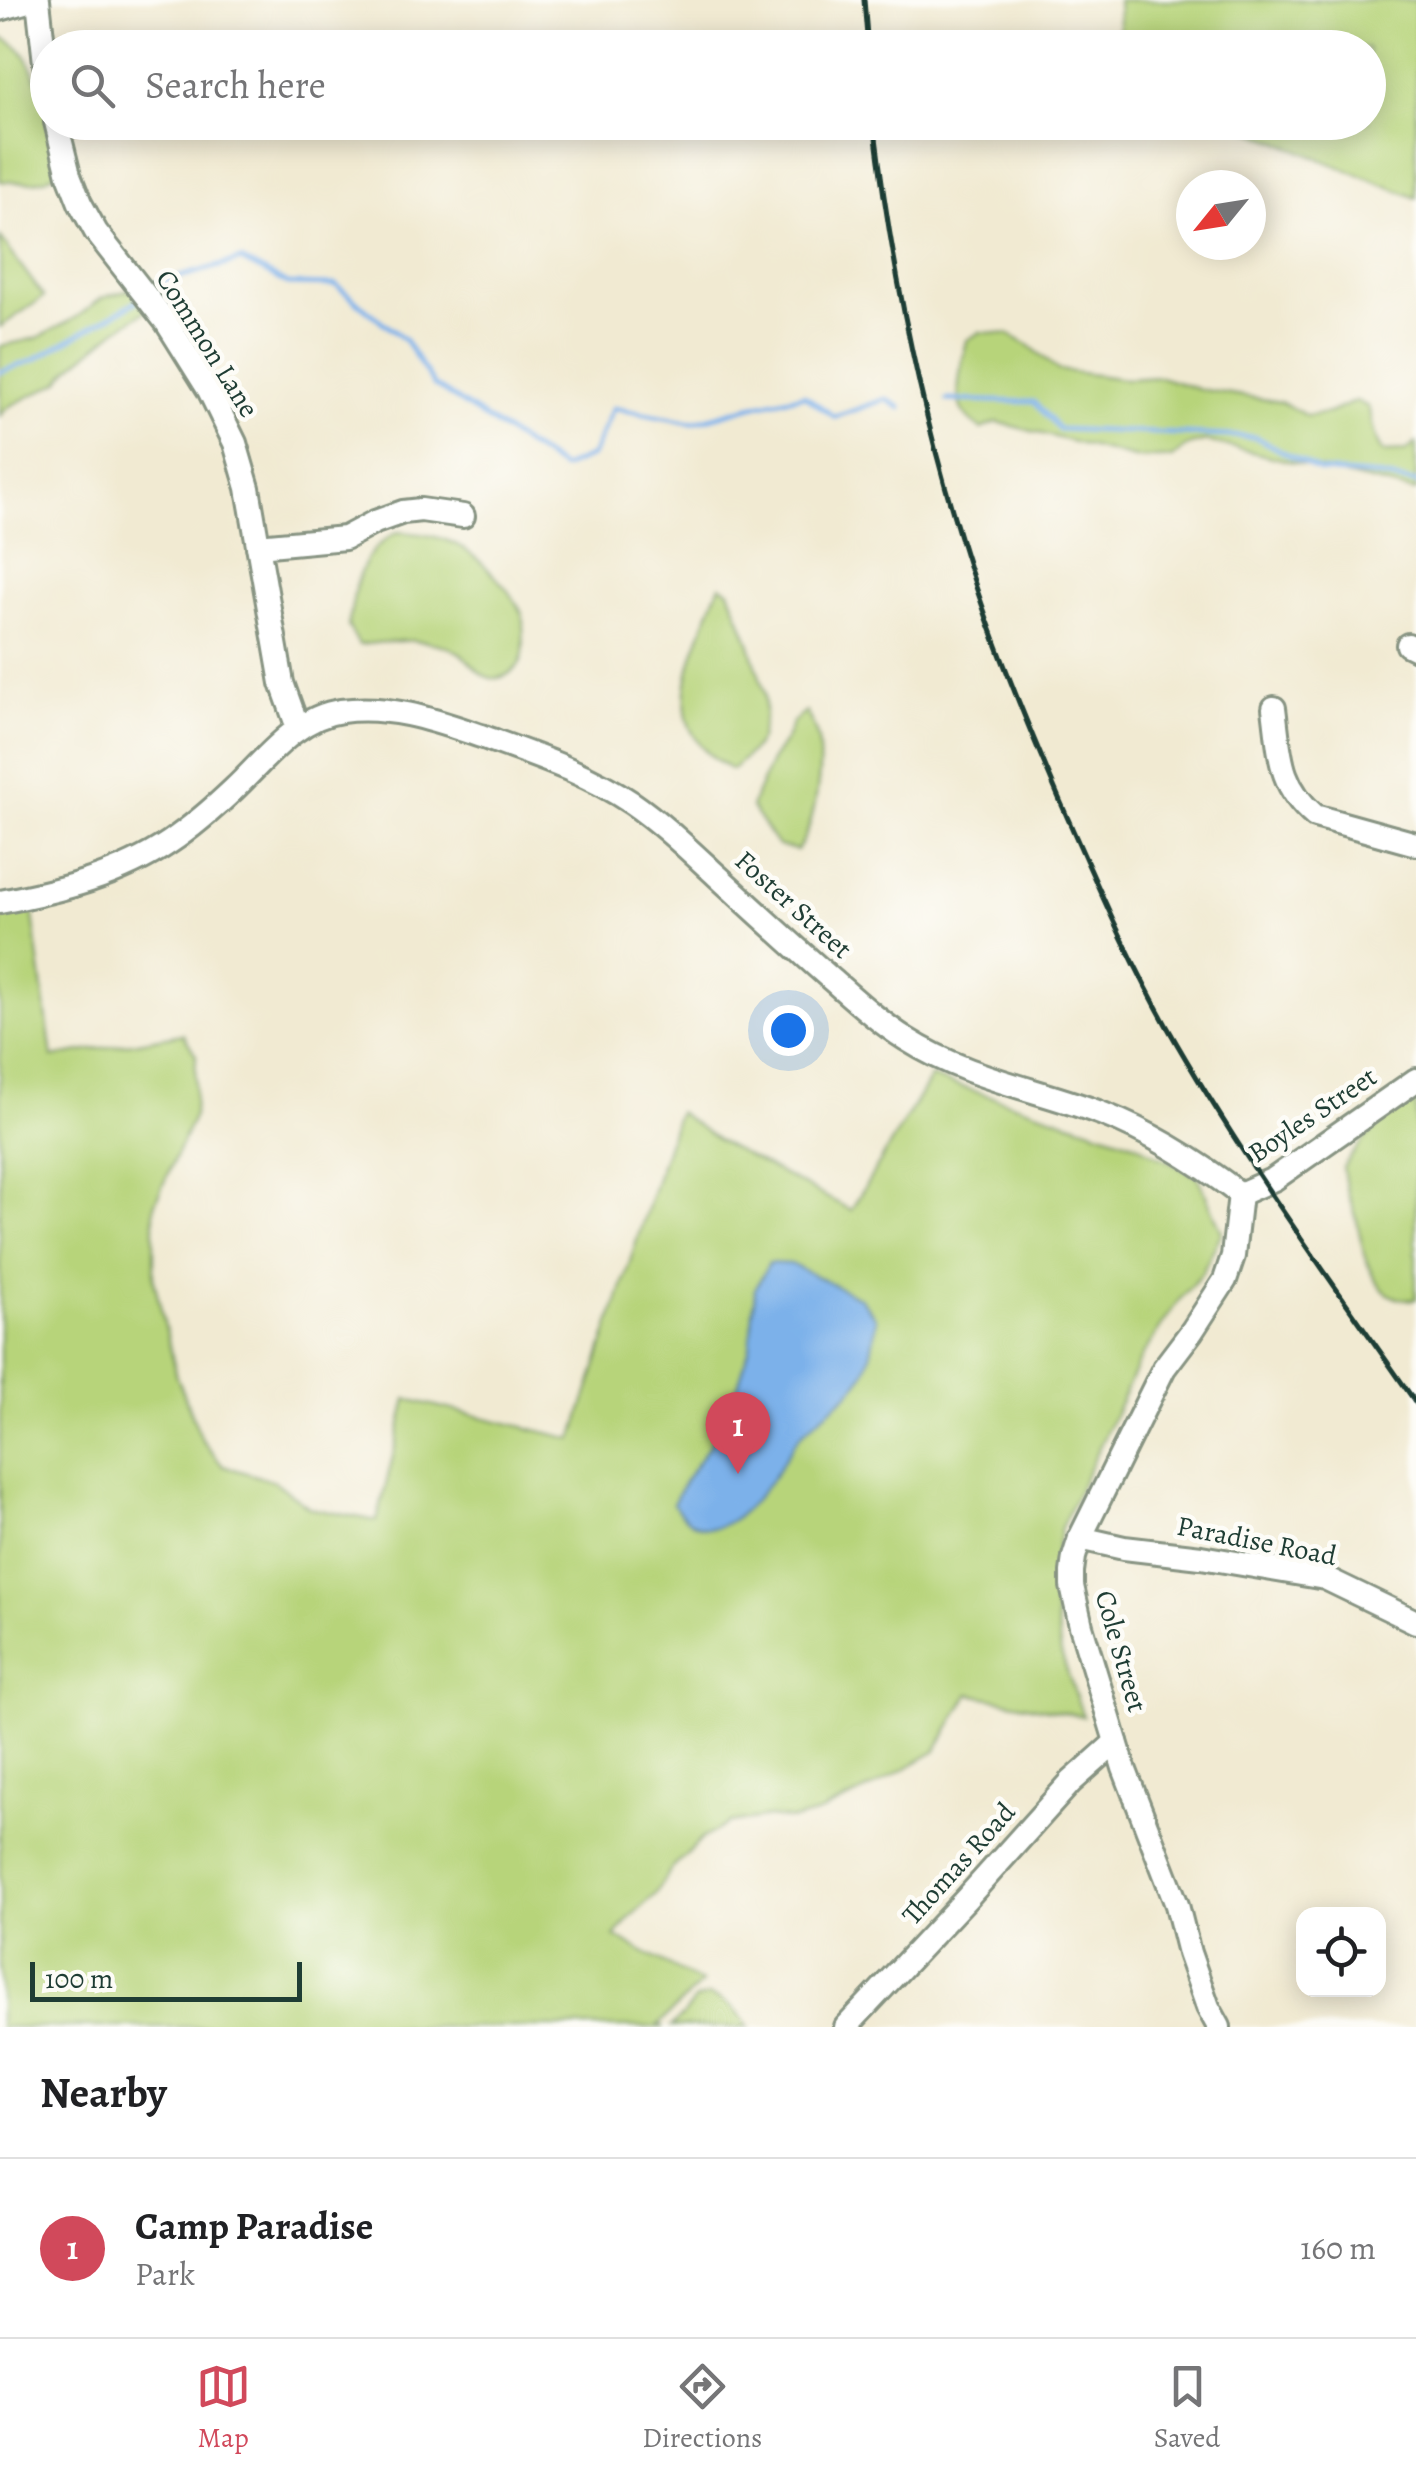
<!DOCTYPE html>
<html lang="en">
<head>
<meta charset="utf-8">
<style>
	:root { --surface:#fff; --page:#f2f2f2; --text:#202124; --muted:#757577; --line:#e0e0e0; --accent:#d1495b }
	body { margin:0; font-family:Alegreya,serif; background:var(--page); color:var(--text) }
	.controls { position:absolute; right:30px; bottom:30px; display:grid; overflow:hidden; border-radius:20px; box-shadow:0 5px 25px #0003 }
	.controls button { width:90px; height:90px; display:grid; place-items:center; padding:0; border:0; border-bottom:2px solid var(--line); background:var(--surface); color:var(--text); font:50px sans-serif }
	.compass { position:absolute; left:1176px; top:170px; width:90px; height:90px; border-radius:50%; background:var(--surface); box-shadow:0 5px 25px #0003; rotate:240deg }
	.scale { position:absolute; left:30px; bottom:25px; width:272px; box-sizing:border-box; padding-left:10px; border:5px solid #1f3d34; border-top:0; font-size:28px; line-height:35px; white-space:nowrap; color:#1f3d34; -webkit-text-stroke:8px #fdfcf7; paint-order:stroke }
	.you { position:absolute; left:788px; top:1030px; width:35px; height:35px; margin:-25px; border:8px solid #fff; border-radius:50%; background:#1a73e8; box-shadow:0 0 0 15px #1a73e833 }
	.badge { display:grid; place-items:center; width:65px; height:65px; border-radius:50%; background:var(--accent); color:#fff; font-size:32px; font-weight:700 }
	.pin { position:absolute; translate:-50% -82px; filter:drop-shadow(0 2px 5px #0008) }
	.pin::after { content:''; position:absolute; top:52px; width:35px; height:30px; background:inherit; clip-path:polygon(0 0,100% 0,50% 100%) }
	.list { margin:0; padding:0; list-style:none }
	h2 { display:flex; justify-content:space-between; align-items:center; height:130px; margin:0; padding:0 40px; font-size:42px }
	h2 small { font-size:32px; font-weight:400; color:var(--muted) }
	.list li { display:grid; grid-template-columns:65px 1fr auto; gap:30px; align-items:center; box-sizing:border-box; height:180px; padding:0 40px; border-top:2px solid var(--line) }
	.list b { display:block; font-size:38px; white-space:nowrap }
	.list p { margin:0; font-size:32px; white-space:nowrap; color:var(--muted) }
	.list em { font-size:32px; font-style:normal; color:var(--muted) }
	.icon { flex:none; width:55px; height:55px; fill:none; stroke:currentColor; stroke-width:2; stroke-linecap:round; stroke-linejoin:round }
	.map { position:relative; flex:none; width:1416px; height:2027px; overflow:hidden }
	.search { position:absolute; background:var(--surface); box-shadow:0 5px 25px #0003; left:30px; right:30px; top:30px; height:110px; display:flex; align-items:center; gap:25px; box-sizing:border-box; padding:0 35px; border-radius:55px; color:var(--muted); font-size:38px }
	.sheet { height:310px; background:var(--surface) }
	nav { display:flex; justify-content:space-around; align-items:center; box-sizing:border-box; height:140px; border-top:2px solid var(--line); background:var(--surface); font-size:28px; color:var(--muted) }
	nav a { display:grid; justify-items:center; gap:5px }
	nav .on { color:var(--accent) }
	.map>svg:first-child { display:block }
	.green { fill:#b7d47a; stroke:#6b8857; stroke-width:2.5 }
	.water { fill:#7cb1ea; stroke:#4e778f; stroke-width:2.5 }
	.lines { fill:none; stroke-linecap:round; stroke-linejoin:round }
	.stream { stroke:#7cb1ea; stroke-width:5 }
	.minor-casing { stroke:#889483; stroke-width:28 }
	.minor { stroke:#fff; stroke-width:22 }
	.rail { stroke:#1f3d34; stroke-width:5 }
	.labels { text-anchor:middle; stroke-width:9; stroke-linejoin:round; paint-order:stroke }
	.street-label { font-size:28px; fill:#1f3d34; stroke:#fdfcf7 }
</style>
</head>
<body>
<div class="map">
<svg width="1416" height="2027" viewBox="0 0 1416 2027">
	<rect width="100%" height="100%" fill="#fdfcf7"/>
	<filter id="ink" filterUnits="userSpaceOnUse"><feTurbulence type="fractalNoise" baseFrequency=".01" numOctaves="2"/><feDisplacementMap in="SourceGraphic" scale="20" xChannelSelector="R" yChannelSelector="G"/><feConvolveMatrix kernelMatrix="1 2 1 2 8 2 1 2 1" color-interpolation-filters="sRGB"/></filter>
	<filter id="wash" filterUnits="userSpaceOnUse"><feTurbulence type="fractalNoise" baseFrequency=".0048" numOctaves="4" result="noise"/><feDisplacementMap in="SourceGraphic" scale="40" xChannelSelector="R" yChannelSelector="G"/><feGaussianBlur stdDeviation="2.25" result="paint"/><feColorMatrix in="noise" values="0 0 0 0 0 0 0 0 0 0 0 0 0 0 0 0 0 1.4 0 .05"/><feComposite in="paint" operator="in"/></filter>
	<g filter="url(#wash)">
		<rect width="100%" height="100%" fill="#f1ead2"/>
		<g class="green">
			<polygon points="1118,0 1416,0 1416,198 1232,123 1368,122 1368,48 1120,47"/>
			<path d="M0,37C7,40 15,44 20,49C42,72 51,139 58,170C44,186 19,182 0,181Z"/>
			<polygon points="0,237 44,297 0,327"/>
			<polygon points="132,289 147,310 115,331 69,369 59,382 8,407 0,416 0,346 37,338 77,317 102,298"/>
			<path d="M980,332L1008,334L1030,346L1058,370L1125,379L1160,377L1199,389L1281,402L1307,416L1329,413L1356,401L1368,407C1373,422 1373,440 1383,452L1406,451L1416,443V492L1206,441L1185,447L1172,458H1134L997,422L981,429C973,423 963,416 960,405C955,389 963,357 967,340Z"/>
			<path d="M397,532C420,533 444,536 464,549C482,561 512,591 521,611C524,619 523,617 523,626C524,648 528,667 502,677C481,684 473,661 458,652C428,635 391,641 359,645L348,626C357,583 356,556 397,532Z"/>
			<path d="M720,585L729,590L748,639L765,694V714L760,739L754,749L732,770C679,740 678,703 695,650C703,628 711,606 720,585Z"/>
			<path d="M806,712C813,724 819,736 819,750C821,777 814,829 797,850L778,846L751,807L771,761L786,739L793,722Z"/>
			<polygon points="32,908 52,1057 183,1034 196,1055 194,1115 154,1205 154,1280 177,1377 202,1440 223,1466 274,1481 310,1508 377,1521 407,1399 573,1439 678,1112 719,1141 851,1210 931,1077 1132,1142 1198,1177 1222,1232 1202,1273 1176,1304 1142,1356 1061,1528 1051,1582 1061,1654 1083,1716 969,1694 936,1751 870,1789 819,1813 793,1820 769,1817 730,1823 703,1838 671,1869 656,1894 629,1918 615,1937 702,1983 658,2025 664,2027 0,2027 0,912"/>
			<path d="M1416,1092V1299C1371,1306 1364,1253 1357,1221C1355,1210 1350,1201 1347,1191C1345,1183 1344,1175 1343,1167L1365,1138Z"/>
			<path d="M709,1996C728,2001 739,2011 749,2027H671L684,2015L695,2000Z"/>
		</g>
		<path class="water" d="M769,1263L791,1264L860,1298L876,1318C874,1336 872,1354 865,1371C854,1396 817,1416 799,1437C789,1449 783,1464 774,1476C747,1512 710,1556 673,1504L684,1482L709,1446L733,1401L750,1347L755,1289Z"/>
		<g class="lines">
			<g class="stream">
				<polyline points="150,288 154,284 241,260 288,284 336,285 405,340 434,385 562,468 592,456 613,408 692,423 752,406 804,395 835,417 886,399 901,408"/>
				<polyline points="0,372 34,360 139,300"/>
				<polyline points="947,400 1034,402 1059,429 1255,437 1320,471 1370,475 1416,483"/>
			</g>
		</g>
	</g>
	<g filter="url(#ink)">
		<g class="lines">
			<g class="minor-casing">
				<g id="minor">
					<polyline points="38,0 48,90"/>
					<polyline points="0,9 32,0"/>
					<polyline points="56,122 69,175 80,203 96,232 167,323 209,390 235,443 248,488 282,683 298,728"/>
					<polyline points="258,546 345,538 375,522 403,512 421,510 463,516"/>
					<polyline points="1408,645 1416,649"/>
					<path d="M1274,708C1280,752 1278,785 1315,816L1416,844"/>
					<path d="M0,902C59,891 120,876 170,842C192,827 214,808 234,789C265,760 296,717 341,711C390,704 436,721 481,736C533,755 586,772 632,803C661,823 687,848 713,872C751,907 790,943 830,978C854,999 879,1022 906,1039C969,1079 1035,1088 1103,1114C1152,1133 1198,1162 1240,1194"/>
					<polyline points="1240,1194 1274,1179 1416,1080"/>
					<polyline points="1080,1538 1124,1548 1201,1557 1325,1578 1416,1622"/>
					<polyline points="846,2027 966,1899 1071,1782 1116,1742"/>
					<polyline points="1219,2027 1208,2007 1189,1953 1177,1905 1124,1768 1081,1626 1072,1586 1072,1572 1074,1557 1080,1538 1164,1368 1192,1331 1225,1280 1233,1256 1240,1194"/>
				</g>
			</g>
			<use href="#minor" class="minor"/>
			<g class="rail">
				<polyline points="864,0 868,48"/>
				<path d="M874,122C891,263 919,402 960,537C989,633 1028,727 1068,819C1102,896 1135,972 1177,1044C1249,1168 1334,1285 1416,1403"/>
			</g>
		</g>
	</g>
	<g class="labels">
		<g class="street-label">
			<text transform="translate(208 343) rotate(58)" y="10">Common Lane</text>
			<text transform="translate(794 904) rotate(42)" y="10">Foster Street</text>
			<text transform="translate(1312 1114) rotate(-34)" y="10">Boyles Street</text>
			<text transform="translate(1257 1540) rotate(11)" y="10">Paradise Road</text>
			<text transform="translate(1122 1651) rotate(74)" y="10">Cole Street</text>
			<text transform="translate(958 1863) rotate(-48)" y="10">Thomas Road</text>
		</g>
	</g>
</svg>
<div class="controls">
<button><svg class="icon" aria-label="locate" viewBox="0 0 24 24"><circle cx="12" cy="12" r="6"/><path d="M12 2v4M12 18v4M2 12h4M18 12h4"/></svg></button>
</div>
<svg class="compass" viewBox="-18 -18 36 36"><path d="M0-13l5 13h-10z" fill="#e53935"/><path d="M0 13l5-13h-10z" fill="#757577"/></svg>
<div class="scale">100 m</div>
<div class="you"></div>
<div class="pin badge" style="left:738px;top:1474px">1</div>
<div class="search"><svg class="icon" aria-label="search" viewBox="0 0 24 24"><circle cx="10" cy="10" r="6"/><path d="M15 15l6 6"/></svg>Search here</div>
</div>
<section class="sheet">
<h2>Nearby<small></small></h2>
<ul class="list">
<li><span class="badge">1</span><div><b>Camp Paradise</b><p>Park</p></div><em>160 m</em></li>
</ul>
</section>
<nav>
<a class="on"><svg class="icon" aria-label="map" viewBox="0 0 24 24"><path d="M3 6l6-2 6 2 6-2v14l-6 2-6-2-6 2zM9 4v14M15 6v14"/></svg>Map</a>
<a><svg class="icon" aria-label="directions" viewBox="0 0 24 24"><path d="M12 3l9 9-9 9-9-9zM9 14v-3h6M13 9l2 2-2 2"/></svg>Directions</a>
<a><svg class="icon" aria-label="saved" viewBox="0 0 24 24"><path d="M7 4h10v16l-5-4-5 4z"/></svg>Saved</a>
</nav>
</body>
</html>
